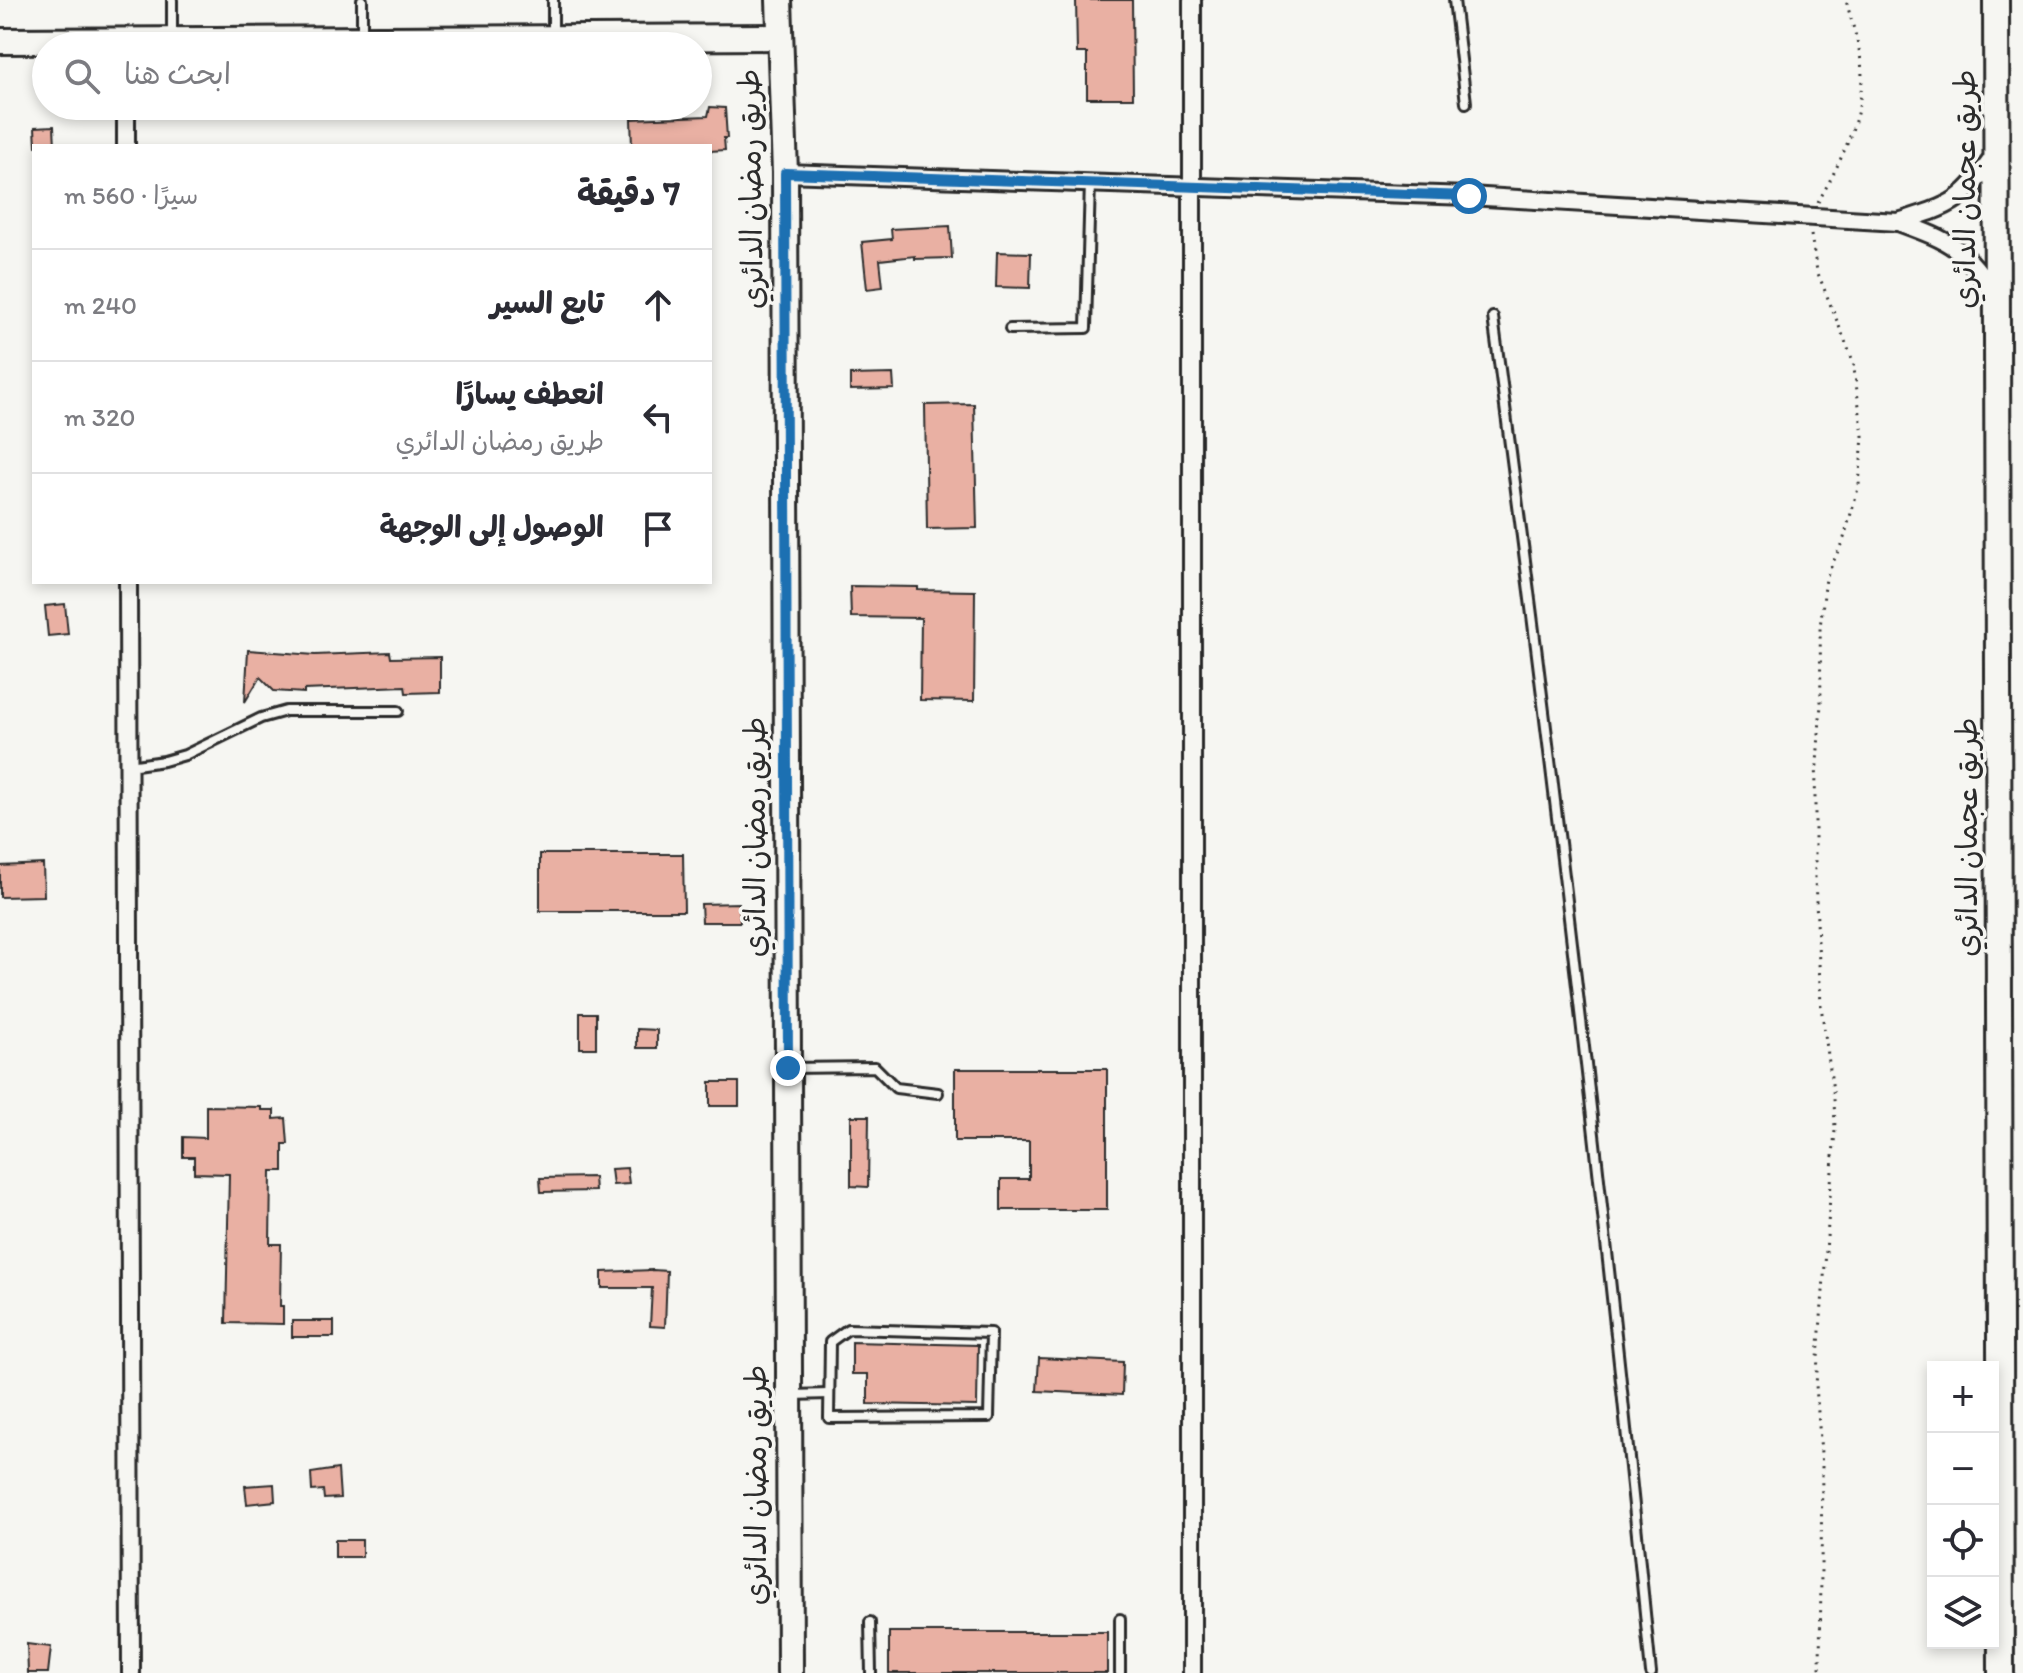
<!DOCTYPE html>
<html lang="ar">
<head>
<meta charset="utf-8">
<style>
	:root { --surface:#fff; --page:#f7f7f7; --text:#2b2b33; --muted:#7c7c81; --line:#e1e1e2 }
	body { margin:0; font-family:Itim,"Playpen Sans Arabic",sans-serif; background:var(--page); color:var(--text); direction:rtl }
	.controls { position:absolute; right:24px; bottom:24px; display:grid; overflow:hidden; border-radius:0px; box-shadow:0 4px 12px #0003 }
	.controls button { width:72px; height:72px; display:grid; place-items:center; padding:0; border:0; border-bottom:2px solid var(--line); background:var(--surface); color:var(--text); font:40px sans-serif }
	.stop { position:absolute; width:24px; height:24px; margin:-18px; border:6px solid #1f6fb2; border-radius:50%; background:#fff }
	.stop.end { background:#1f6fb2; border-color:#fff; box-shadow:0 2px 8px #0008 }
	.list { margin:0; padding:0; list-style:none }
	h2 { display:flex; justify-content:space-between; align-items:center; height:104px; margin:0; padding:0 32px; font-size:34px }
	h2 small { font-size:26px; font-weight:400; color:var(--muted) }
	.list li { display:grid; grid-template-columns:52px 1fr auto; gap:24px; align-items:center; box-sizing:border-box; height:112px; padding:0 32px; border-top:2px solid var(--line) }
	.list b { display:block; font-size:30px; white-space:nowrap }
	.list p { margin:0; font-size:26px; white-space:nowrap; color:var(--muted) }
	.list em { font-size:26px; font-style:normal; color:var(--muted) }
	.icon { flex:none; width:44px; height:44px; fill:none; stroke:currentColor; stroke-width:2; stroke-linecap:round; stroke-linejoin:round }
	.map { position:relative; flex:none; width:2023px; height:1673px; overflow:hidden; direction:ltr }
	.search { position:absolute; background:var(--surface); box-shadow:0 4px 12px #0003; left:32px; top:32px; width:680px; height:88px; display:flex; align-items:center; gap:20px; box-sizing:border-box; padding:0 28px; border-radius:44px; color:var(--muted); font-size:30px }
	.panel { position:absolute; background:var(--surface); box-shadow:0 4px 12px #0003; left:32px; top:144px; width:680px; height:440px; border-radius:0px; direction:rtl }
	.map>svg:first-child { display:block }
	.building { fill:#e9b0a3; stroke:#2b2b2b; stroke-width:2 }
	.lines { fill:none; stroke-linecap:round; stroke-linejoin:round }
	.lane-casing { stroke:#2b2b2b; stroke-width:14 }
	.street-casing { stroke:#2b2b2b; stroke-width:22 }
	.secondary-casing { stroke:#2b2b2b; stroke-width:30 }
	.path { stroke:#2b2b2b; stroke-width:3; stroke-dasharray:2 6; stroke-linecap:butt }
	.lane { stroke:#f6f6f2; stroke-width:8 }
	.street { stroke:#f6f6f2; stroke-width:16 }
	.secondary { stroke:#f6f6f2; stroke-width:24 }
	.route { stroke:#1f6fb2; stroke-width:10 }
	.labels { text-anchor:middle; stroke-width:7; stroke-linejoin:round; paint-order:stroke }
	.street-label { font-size:30px; fill:#2b2b2b; stroke:#f6f6f2 }
</style>
</head>
<body>
<div class="map">
<svg width="2023" height="1673" viewBox="0 0 2023 1673">
	<rect width="100%" height="100%" fill="#f6f6f2"/>
	<filter id="ink" filterUnits="userSpaceOnUse"><feTurbulence type="fractalNoise" baseFrequency=".0125" numOctaves="2"/><feDisplacementMap in="SourceGraphic" scale="16" xChannelSelector="R" yChannelSelector="G"/><feConvolveMatrix kernelMatrix="1 2 1 2 8 2 1 2 1" color-interpolation-filters="sRGB"/></filter>
	<g filter="url(#ink)">
		<g class="building">
			<polygon points="1076,0 1132,0 1133,98 1087,98 1087,53 1077,53"/>
			<polygon points="710,107 725,108 727,138 724,138 725,150 710,151 710,146 632,146 631,119 708,116"/>
			<polygon points="54,126 55,146 36,146 35,127"/>
			<polygon points="950,226 952,258 915,259 915,256 880,260 883,287 867,289 862,242 892,239 891,229"/>
			<polygon points="997,252 1031,253 1030,288 996,287"/>
			<polygon points="893,374 894,389 850,390 850,375"/>
			<polygon points="974,404 977,528 927,529 925,405"/>
			<polygon points="850,586 918,587 918,590 975,591 974,701 920,700 921,618 851,617"/>
			<polygon points="65,604 68,634 48,636 45,606"/>
			<polygon points="248,650 315,655 390,652 391,658 440,657 440,692 406,693 405,686 304,690 304,693 274,691 260,677 245,702"/>
			<polygon points="540,854 683,854 684,911 540,911"/>
			<polygon points="43,864 44,896 0,897 0,866"/>
			<polygon points="739,903 740,922 702,922 701,904"/>
			<rect x="580" y="1013" width="16" height="35"/>
			<polygon points="637,1029 657,1030 657,1048 637,1048"/>
			<polygon points="955,1069 1107,1069 1107,1210 1001,1210 1001,1179 1029,1179 1029,1141 955,1141"/>
			<rect x="710" y="1082" width="29" height="24"/>
			<polygon points="206,1106 261,1107 261,1110 274,1110 274,1119 286,1118 288,1144 283,1144 283,1171 271,1171 270,1244 281,1244 280,1306 283,1306 283,1324 226,1323 229,1174 194,1173 194,1157 183,1157 183,1137 206,1138"/>
			<polygon points="851,1116 869,1116 868,1187 851,1186"/>
			<polygon points="627,1168 629,1184 613,1185 611,1169"/>
			<polygon points="594,1177 595,1191 541,1192 540,1178"/>
			<polygon points="653,1270 667,1271 665,1327 650,1326 652,1288 602,1288 602,1272"/>
			<rect x="292" y="1321" width="42" height="16"/>
			<polygon points="852,1342 978,1345 977,1406 868,1404 868,1374 852,1374"/>
			<polygon points="1039,1358 1123,1362 1122,1395 1037,1391"/>
			<polygon points="338,1469 340,1498 324,1499 323,1490 312,1491 311,1473"/>
			<polygon points="274,1484 275,1501 247,1504 245,1486"/>
			<rect x="335" y="1540" width="27" height="17"/>
			<rect x="889" y="1632" width="218" height="41"/>
			<polygon points="27,1644 51,1647 48,1673 28,1673"/>
		</g>
		<g class="lines">
			<g class="lane-casing">
				<g id="lane">
					<polyline points="172,0 172,36"/>
					<polyline points="362,0 362,35"/>
					<polyline points="1454,0 1466,103"/>
					<polyline points="553,33 553,0"/>
					<path d="M1493,317C1554,768 1606,1220 1651,1673"/>
					<polyline points="1010,329 1086,328 1090,182"/>
					<polyline points="129,766 164,761 185,755 261,718 286,711 398,711"/>
					<polyline points="789,1068 875,1067 896,1088 938,1093"/>
					<polygon points="848,1329 991,1333 989,1417 829,1418 830,1342"/>
					<polyline points="792,1395 829,1394"/>
					<polyline points="1120,1619 1120,1673"/>
					<polyline points="870,1622 871,1673"/>
				</g>
			</g>
			<g class="street-casing">
				<g id="street">
					<polyline points="1192,0 1192,1673"/>
					<polyline points="126,106 126,146"/>
					<path d="M785,173L1469,196L1898,222C1953,242 1965,248 1996,298"/>
					<path d="M1898,222C1956,204 1962,202 1997,152"/>
					<polyline points="128,582 131,1673"/>
				</g>
			</g>
			<g class="secondary-casing">
				<g id="secondary">
					<polyline points="779,0 785,173 790,1673"/>
					<polyline points="1996,0 2001,1673"/>
					<polyline points="0,41 779,37"/>
				</g>
			</g>
			<g class="path">
				<path d="M1818,202C1842,160 1867,110 1861,61C1858,40 1851,20 1846,0"/>
				<polyline points="1811,235 1817,271 1853,361 1863,436 1859,485 1844,538 1826,578 1820,627 1821,703 1815,794 1815,879 1821,1006 1834,1098 1835,1130 1816,1385 1822,1467 1820,1673"/>
			</g>
			<use href="#lane" class="lane"/>
			<use href="#street" class="street"/>
			<use href="#secondary" class="secondary"/>
		</g>
	</g>
	<g class="lines" filter="url(#ink)">
		<polyline class="route" points="788,1068 785,173 1469,196"/>
	</g>
	<g class="labels">
		<g class="street-label">
			<text transform="translate(751 189) rotate(-91)" y="10">طريق رمضان الدائري</text>
			<text transform="translate(1965 189) rotate(-90)" y="10">طريق عجمان الدائري</text>
			<text transform="translate(755 837) rotate(-90)" y="10">طريق رمضان الدائري</text>
			<text transform="translate(1967 837) rotate(-90)" y="10">طريق عجمان الدائري</text>
			<text transform="translate(756 1485) rotate(-90)" y="10">طريق رمضان الدائري</text>
		</g>
	</g>
</svg>
<div class="controls">
<button>+</button>
<button>−</button>
<button><svg class="icon" aria-label="locate" viewBox="0 0 24 24"><circle cx="12" cy="12" r="6"/><path d="M12 2v4M12 18v4M2 12h4M18 12h4"/></svg></button>
<button><svg class="icon" aria-label="layers" viewBox="0 0 24 24"><path d="M12 4l9 5-9 5-9-5zM3 14l9 5 9-5"/></svg></button>
</div>
<div class="stop" style="left:1469px;top:196px"></div>
<div class="stop end" style="left:788px;top:1068px"></div>
<div class="search"><svg class="icon" aria-label="search" viewBox="0 0 24 24"><circle cx="10" cy="10" r="6"/><path d="M15 15l6 6"/></svg>ابحث هنا</div>
<section class="panel">
<h2>7 دقيقة<small>سيرًا · 560 m</small></h2>
<ul class="list">
<li><svg class="icon" aria-label="ahead" viewBox="0 0 24 24"><path d="M12 20V5M6 11l6-6 6 6"/></svg><div><b>تابع السير</b></div><em>240 m</em></li>
<li><svg class="icon" aria-label="left" viewBox="0 0 24 24"><path d="M17 20v-9H6M10 6l-5 5 5 5"/></svg><div><b>انعطف يسارًا</b><p>طريق رمضان الدائري</p></div><em>320 m</em></li>
<li><svg class="icon" aria-label="arrive" viewBox="0 0 24 24"><path d="M6 21V4h12l-3 4 3 4H6"/></svg><div><b>الوصول إلى الوجهة</b></div></li>
</ul>
</section>
</div>
</body>
</html>
